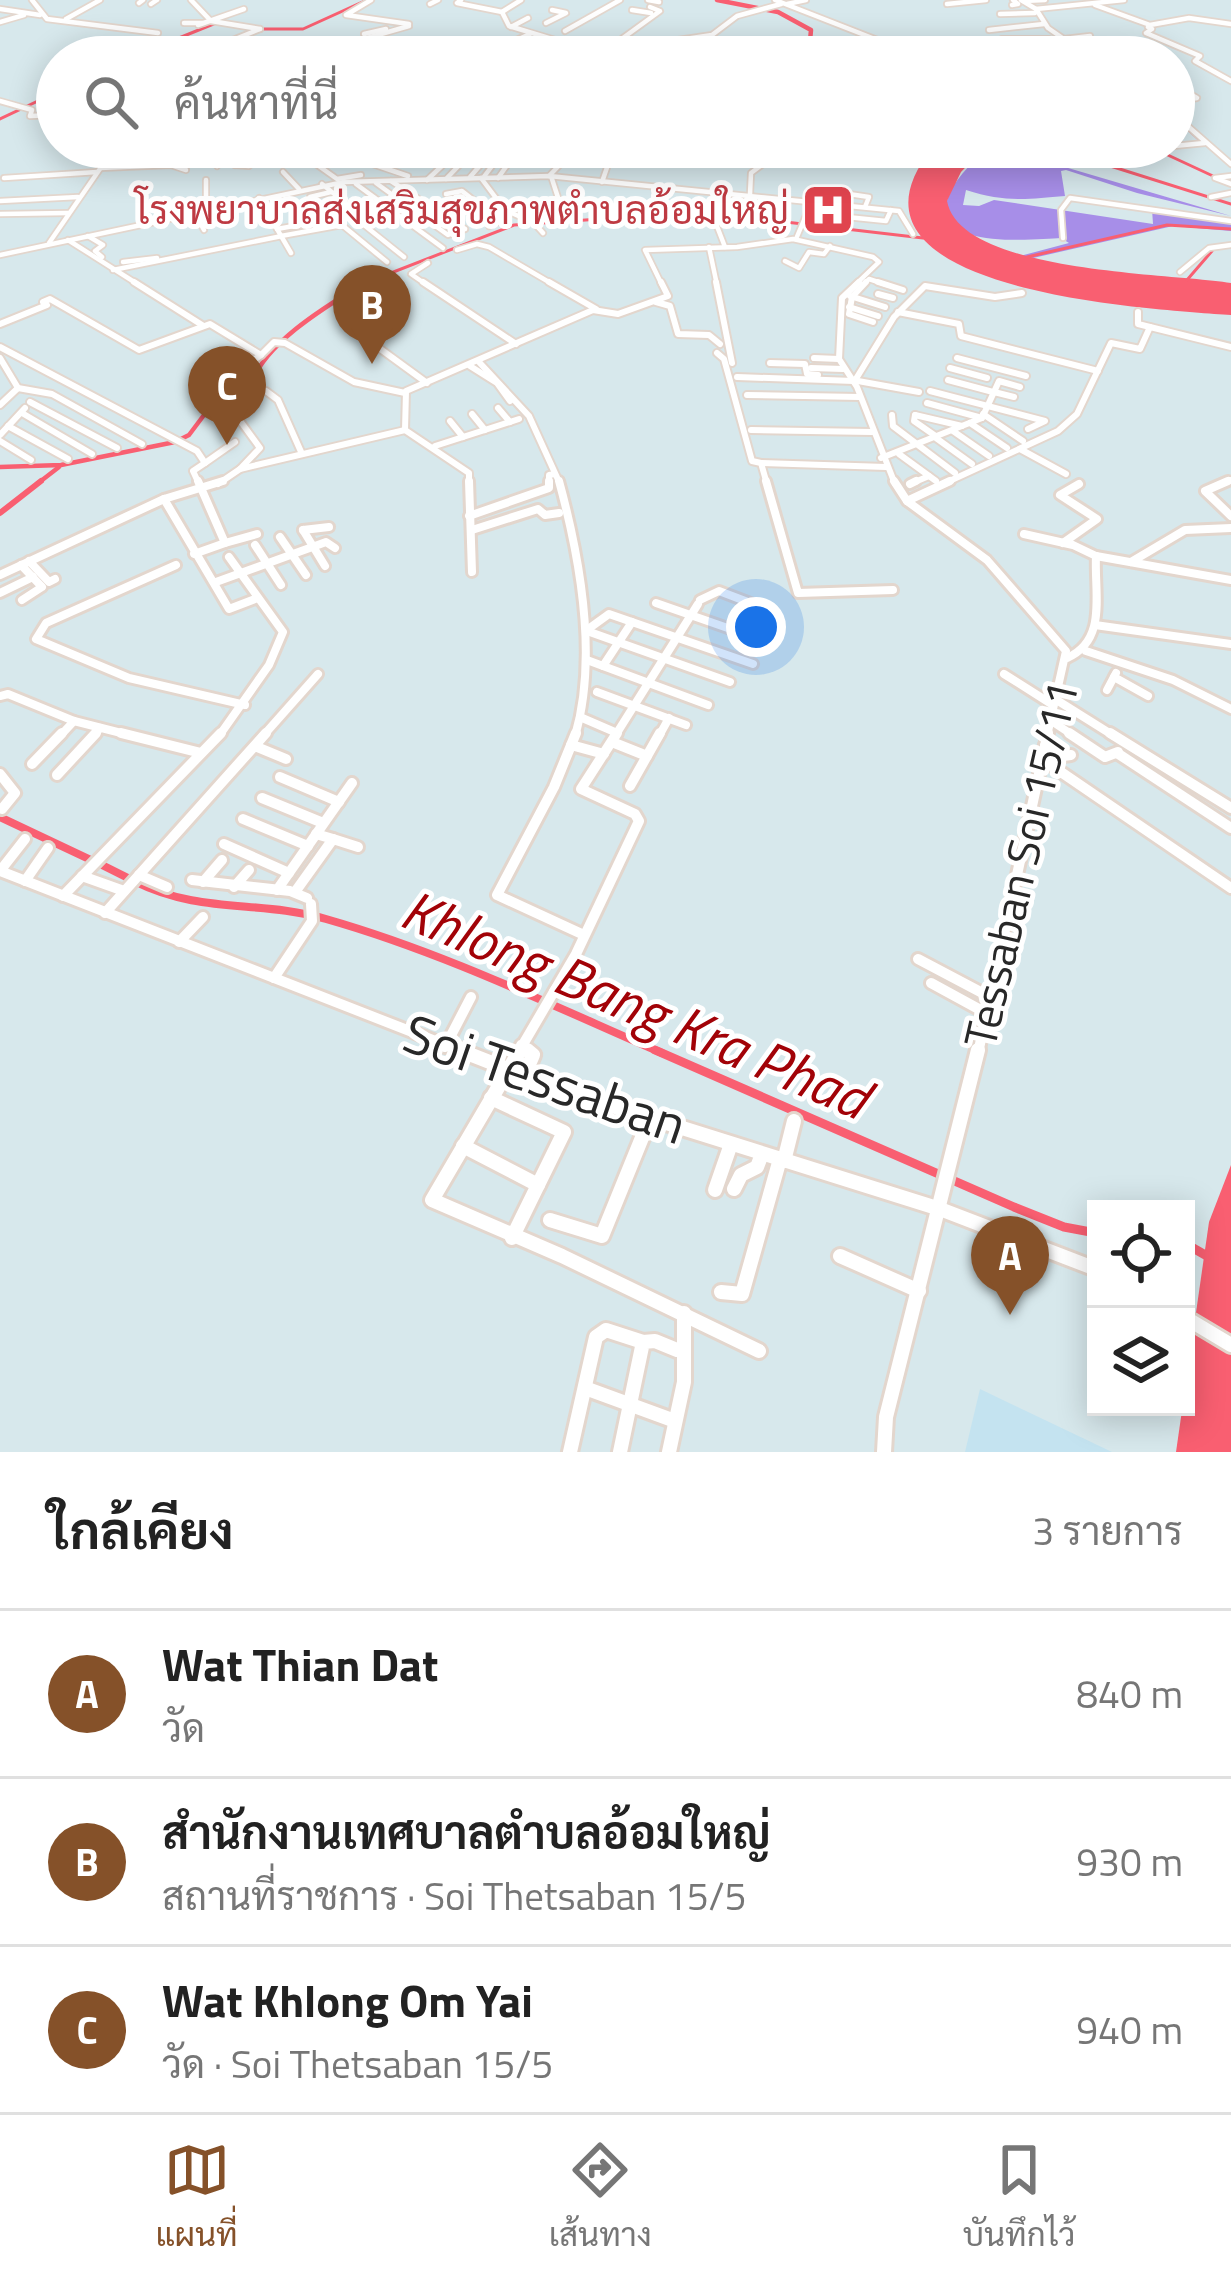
<!DOCTYPE html>
<html lang="th">
<head>
<meta charset="utf-8">
<style>
	:root { --surface:#fff; --page:#f2f2f2; --text:#222; --muted:#767676; --line:#e0e0e0; --accent:#855129 }
	body { margin:0; font-family:"Titillium Web",Sarabun,sans-serif; background:var(--page); color:var(--text) }
	.controls { position:absolute; right:36px; bottom:36px; display:grid; overflow:hidden; border-radius:0px; box-shadow:0 6px 30px #0003 }
	.controls button { width:108px; height:108px; display:grid; place-items:center; padding:0; border:0; border-bottom:3px solid var(--line); background:var(--surface); color:var(--text); font:60px sans-serif }
	.you { position:absolute; left:756px; top:627px; width:42px; height:42px; margin:-30px; border:9px solid #fff; border-radius:50%; background:#1a73e8; box-shadow:0 0 0 18px #1a73e833 }
	.badge { display:grid; place-items:center; width:78px; height:78px; border-radius:50%; background:var(--accent); color:#fff; font-size:39px; font-weight:700 }
	.pin { position:absolute; translate:-50% -99px; filter:drop-shadow(0 3px 6px #0008) }
	.pin::after { content:''; position:absolute; top:63px; width:42px; height:36px; background:inherit; clip-path:polygon(0 0,100% 0,50% 100%) }
	.list { margin:0; padding:0; list-style:none }
	h2 { display:flex; justify-content:space-between; align-items:center; height:156px; margin:0; padding:0 48px; font-size:51px }
	h2 small { font-size:39px; font-weight:400; color:var(--muted) }
	.list li { display:grid; grid-template-columns:78px 1fr auto; gap:36px; align-items:center; box-sizing:border-box; height:168px; padding:0 48px; border-top:3px solid var(--line) }
	.list b { display:block; font-size:45px; white-space:nowrap }
	.list p { margin:0; font-size:39px; white-space:nowrap; color:var(--muted) }
	.list em { font-size:39px; font-style:normal; color:var(--muted) }
	.icon { flex:none; width:66px; height:66px; fill:none; stroke:currentColor; stroke-width:2; stroke-linecap:round; stroke-linejoin:round }
	.map { position:relative; flex:none; width:1231px; height:1452px; overflow:hidden }
	.search { position:absolute; background:var(--surface); box-shadow:0 6px 30px #0003; left:36px; right:36px; top:36px; height:132px; display:flex; align-items:center; gap:30px; box-sizing:border-box; padding:0 42px; border-radius:66px; color:var(--muted); font-size:45px }
	.sheet { height:660px; background:var(--surface) }
	nav { display:flex; justify-content:space-around; align-items:center; box-sizing:border-box; height:168px; border-top:3px solid var(--line); background:var(--surface); font-size:33px; color:var(--muted) }
	nav a { display:grid; justify-items:center; gap:6px }
	nav .on { color:var(--accent) }
	.map>svg:first-child { display:block }
	.education { fill:#c4e3f0 }
	.green { fill:#a78ee8 }
	.water { fill:#f95f71 }
	.lines { fill:none; stroke-linecap:round; stroke-linejoin:round }
	.stream { stroke:#f95f71; stroke-width:3 }
	.canal-far4 { stroke:#f95f71; stroke-width:3 }
	.canal-far3 { stroke:#f95f71; stroke-width:4.5 }
	.canal-far2 { stroke:#f95f71; stroke-width:6 }
	.canal-far1 { stroke:#f95f71; stroke-width:8 }
	.canal { stroke:#f95f71; stroke-width:9 }
	.river { stroke:#f95f71; stroke-width:4.5 }
	.minor-far4-casing { stroke:#e3d6cd; stroke-width:8 }
	.minor-far3-casing { stroke:#e3d6cd; stroke-width:10 }
	.minor-far2-casing { stroke:#e3d6cd; stroke-width:14 }
	.minor-far1-casing { stroke:#e3d6cd; stroke-width:16 }
	.minor-casing { stroke:#e3d6cd; stroke-width:20 }
	.minor-far4 { stroke:#fff; stroke-width:4.5 }
	.minor-far3 { stroke:#fff; stroke-width:6 }
	.minor-far2 { stroke:#fff; stroke-width:8 }
	.minor-far1 { stroke:#fff; stroke-width:10 }
	.minor { stroke:#fff; stroke-width:14 }
	.labels { text-anchor:middle; stroke-width:10; stroke-linejoin:round; paint-order:stroke }
	.far-health-label { font-size:39px; fill:#be3a42; stroke:#fff; text-anchor:end }
	.street-label { font-size:45px; fill:#282828; stroke:#fff }
	.near-street-label { font-size:54px; fill:#282828; stroke:#fff }
	.near-water-label { font-size:57px; font-style:italic; fill:#a20207; stroke:#fff }
</style>
</head>
<body>
<div class="map">
<svg width="1231" height="1452" viewBox="0 0 1231 1452">
	<rect width="100%" height="100%" fill="#d7e8ec"/>
	<polygon class="education" points="980,1389 1112,1452 965,1452"/>
	<path class="green" d="M985,147H1050L1062,154L1058,165L1231,216L1137,193L1066,170L1061,171L1065,196C1028,199 1006,203 966,190L963,205L979,206L994,200L1153,224L1152,209L1231,221V231L1173,226L1033,258L1020,256L1069,243L1061,238C1036,239 923,252 950,192C959,174 974,163 985,147Z"/>
	<g class="water">
		<path d="M933,147H985L961,172L947,201C960,273 1169,273 1231,283V315C1155,309 815,293 933,147Z"/>
		<polygon points="1231,1165 1231,1452 1176,1452 1209,1222"/>
	</g>
	<g class="lines">
		<g class="stream">
			<polyline points="1050,147 1231,204"/>
			<polyline points="1157,150 1213,176"/>
			<polyline points="1027,257 1167,225 1231,229"/>
			<polyline points="1187,280 1212,251"/>
		</g>
		<g class="canal-far4">
			<polyline points="259,29 303,29 367,0"/>
			<polyline points="132,57 216,23"/>
			<polyline points="0,119 57,92"/>
			<polyline points="1181,123 1202,142"/>
			<polyline points="360,285 514,225 700,212 923,238"/>
		</g>
		<g class="canal-far3">
			<path d="M0,467L61,465L175,442L189,435L204,415L249,390C260,345 328,305 366,282"/>
			<polyline points="37,484 59,467"/>
		</g>
		<polyline class="canal-far2" points="0,513 41,481"/>
		<g class="canal-far1">
			<polyline points="0,817 91,860"/>
			<polyline points="98,863 132,880"/>
			<path d="M136,882C200,914 261,900 326,919C442,952 551,1005 662,1053"/>
		</g>
		<g class="canal">
			<polyline points="655,1050 1014,1207 1064,1227 1096,1233"/>
			<polyline points="1186,1244 1207,1256"/>
		</g>
		<polyline class="river" points="717,0 778,12 811,30 810,41 832,57"/>
		<g class="minor-far4-casing">
			<g id="minor-far4">
				<polyline points="32,0 47,19 158,33"/>
				<polyline points="191,0 211,21 260,29"/>
				<polyline points="371,0 346,15 409,24"/>
				<polyline points="461,0 457,3 502,12 521,0"/>
				<polyline points="648,0 659,2"/>
				<polyline points="775,0 908,52 924,48 951,57"/>
				<polyline points="1021,0 1036,9 1048,28 1090,57"/>
				<polyline points="1023,1 1045,0"/>
				<polyline points="139,3 143,0"/>
				<polyline points="151,4 157,0"/>
				<polyline points="430,4 438,0"/>
				<polyline points="787,4 806,0"/>
				<polyline points="947,4 986,0"/>
				<polyline points="1012,5 1018,4 1013,0"/>
				<polyline points="1095,5 1150,25 1189,18 1231,24"/>
				<polyline points="0,9 40,15"/>
				<polyline points="1036,9 1124,0"/>
				<polyline points="632,10 651,13"/>
				<polyline points="502,12 509,26 595,52"/>
				<polyline points="1000,14 1035,13"/>
				<polyline points="66,19 100,0"/>
				<polyline points="0,22 24,15"/>
				<polyline points="184,23 203,23"/>
				<polyline points="546,23 566,13 552,10"/>
				<polyline points="198,25 244,9"/>
				<polyline points="511,27 528,18"/>
				<polyline points="1148,27 1152,29 1146,33 1200,56 1195,61 1231,81"/>
				<polyline points="989,30 1044,24"/>
				<polyline points="565,31 620,0"/>
				<polyline points="364,34 386,29"/>
				<polyline points="1002,39 1049,39 1008,43"/>
				<polyline points="1064,39 1090,36"/>
				<polyline points="499,40 512,42 530,34"/>
				<polyline points="617,42 644,45 712,35 737,16 781,4"/>
				<polyline points="827,47 870,38"/>
				<polyline points="707,48 717,57"/>
				<polyline points="1084,52 1103,50"/>
				<polyline points="149,53 189,57"/>
				<polyline points="1032,53 1080,49"/>
				<polyline points="191,57 260,29"/>
				<polyline points="266,57 295,47"/>
				<polyline points="301,57 409,26"/>
				<polyline points="583,57 616,43 660,11 650,7"/>
				<polyline points="1174,85 1197,98 1191,99"/>
				<polyline points="0,101 32,110 30,116 57,115"/>
				<polyline points="1174,114 1231,164"/>
				<polyline points="1174,146 1205,143"/>
				<polyline points="292,147 337,179 361,175"/>
				<polyline points="322,147 408,176"/>
				<polyline points="487,147 517,153"/>
				<polyline points="723,147 767,161 751,173 750,194"/>
				<polyline points="1103,147 1111,151 1168,147"/>
				<polyline points="767,161 779,147"/>
				<polyline points="252,163 272,163"/>
				<polyline points="235,165 249,166 266,147"/>
				<polyline points="235,165 249,147"/>
				<polyline points="217,166 234,147"/>
				<polyline points="100,168 171,165 186,170"/>
				<polyline points="283,172 299,189"/>
				<polyline points="549,176 574,150 613,155"/>
				<polyline points="551,176 564,216"/>
				<polyline points="1231,176 1215,178 1231,184"/>
				<polyline points="470,177 490,154"/>
				<polyline points="4,178 97,172"/>
				<polyline points="481,178 505,210 534,223 543,233"/>
				<polyline points="483,178 501,154"/>
				<polyline points="498,178 513,157 568,156"/>
				<polyline points="446,179 471,153"/>
				<polyline points="206,180 206,209"/>
				<polyline points="427,180 462,147"/>
				<polyline points="391,181 465,229"/>
				<polyline points="602,182 612,153 620,147"/>
				<polyline points="376,183 448,235 465,229"/>
				<polyline points="322,184 359,214"/>
				<polyline points="356,184 443,248"/>
				<polyline points="446,194 462,191 500,221 489,226"/>
				<polyline points="310,197 331,192"/>
				<polyline points="1211,197 1231,193"/>
				<polyline points="259,198 291,253"/>
				<polyline points="0,201 78,197"/>
				<polyline points="841,204 849,194 869,197 865,207"/>
				<polyline points="194,212 204,230"/>
				<polyline points="461,212 482,206"/>
				<polyline points="0,214 68,213"/>
				<polyline points="713,216 725,247"/>
				<polyline points="847,217 886,221 891,210"/>
				<polyline points="339,218 359,214"/>
				<polyline points="359,221 404,257"/>
				<polyline points="277,229 316,222"/>
				<polyline points="88,236 103,245 95,251 102,257"/>
				<polyline points="281,236 342,225 387,262"/>
				<polyline points="1063,238 1061,210 1070,198 1231,221"/>
				<polyline points="796,239 812,201"/>
				<polyline points="68,240 139,285"/>
				<polyline points="49,243 115,147"/>
				<polyline points="709,247 717,285"/>
				<polyline points="457,250 477,244 489,247 554,285"/>
				<polyline points="0,255 344,182 549,176 899,211 913,234"/>
				<polyline points="785,261 799,268 809,252 824,254 830,246"/>
				<polyline points="123,262 157,258"/>
				<polyline points="113,270 282,236"/>
				<polyline points="1180,272 1209,248 1231,245"/>
				<polyline points="427,285 411,274 428,263"/>
				<polyline points="662,285 645,250 737,247 793,239 873,257 879,262 855,285"/>
				<polyline points="863,285 869,279 887,285"/>
			</g>
		</g>
		<g class="minor-far3-casing">
			<g id="minor-far3">
				<polyline points="134,282 202,325"/>
				<polyline points="423,282 516,344"/>
				<polyline points="549,282 596,309"/>
				<polyline points="716,282 732,363"/>
				<polyline points="859,282 842,298 839,359 857,387 895,484"/>
				<polyline points="866,282 852,297 849,314 873,322"/>
				<polyline points="878,282 903,290"/>
				<polyline points="878,294 893,298"/>
				<polyline points="850,296 885,307"/>
				<polyline points="363,300 376,311 353,329 427,383"/>
				<polyline points="43,302 50,299 139,350 210,324 261,355 274,342 285,343 354,382 405,393"/>
				<polyline points="656,302 670,306 678,334 709,335 720,344"/>
				<polyline points="849,307 878,316"/>
				<polyline points="898,312 959,324 961,336 1098,371"/>
				<polyline points="1138,312 1138,324 1231,347"/>
				<polyline points="0,324 47,305"/>
				<polyline points="0,347 197,451 205,463 193,471 199,484"/>
				<polyline points="717,353 724,359 752,461 761,463 767,484"/>
				<polyline points="0,358 18,388 52,394 142,444"/>
				<polyline points="814,358 839,359"/>
				<polyline points="957,358 1026,376"/>
				<polyline points="479,362 529,416 560,484"/>
				<polyline points="770,363 805,364 807,374 818,375"/>
				<polyline points="470,366 497,383 510,401"/>
				<polyline points="811,368 843,369"/>
				<polyline points="950,368 987,378"/>
				<polyline points="230,377 261,355"/>
				<polyline points="737,377 854,381"/>
				<polyline points="948,380 993,392"/>
				<polyline points="858,381 919,392"/>
				<polyline points="854,382 894,317 925,286 995,297 1022,293"/>
				<polyline points="266,391 278,400 302,454"/>
				<polyline points="930,391 1045,421 1028,429"/>
				<polyline points="994,392 999,381 1020,387"/>
				<polyline points="747,395 860,397"/>
				<polyline points="30,402 117,448"/>
				<polyline points="927,403 982,418"/>
				<polyline points="0,405 18,388"/>
				<polyline points="230,407 260,448 240,469"/>
				<polyline points="498,408 510,422"/>
				<polyline points="22,413 92,454"/>
				<polyline points="472,414 485,430"/>
				<polyline points="983,414 1023,441"/>
				<polyline points="892,415 893,426 955,473"/>
				<polyline points="915,415 962,426"/>
				<polyline points="915,415 914,421 937,437"/>
				<polyline points="450,421 463,437"/>
				<polyline points="970,423 1007,448"/>
				<polyline points="8,426 68,459"/>
				<polyline points="405,430 406,391 593,310 618,314 668,296 661,282"/>
				<polyline points="405,430 469,473 469,484"/>
				<polyline points="751,430 872,432"/>
				<polyline points="953,431 989,456"/>
				<polyline points="0,435 25,408"/>
				<polyline points="936,438 972,464"/>
				<polyline points="0,441 31,460"/>
				<polyline points="435,446 519,419"/>
				<polyline points="1020,449 1066,474"/>
				<polyline points="899,454 936,481"/>
				<polyline points="881,458 982,418 994,392 1014,397"/>
				<polyline points="205,463 235,442"/>
				<polyline points="761,463 886,467"/>
				<polyline points="218,484 240,469 405,430"/>
				<polyline points="549,484 549,475 555,474"/>
				<polyline points="910,484 929,476"/>
				<polyline points="943,484 1058,431 1077,414 1111,343 1140,349 1150,327"/>
				<polyline points="1221,484 1231,480"/>
			</g>
		</g>
		<g class="minor-far2-casing">
			<g id="minor-far2">
				<polyline points="198,481 225,543 257,534"/>
				<polyline points="469,481 472,572"/>
				<path d="M559,481C580,558 598,658 575,736"/>
				<polyline points="766,481 798,593 893,590"/>
				<polyline points="894,481 907,501 987,560 1066,651 1047,736"/>
				<polyline points="1228,481 1205,491 1231,516"/>
				<polyline points="910,484 916,481"/>
				<polyline points="164,499 229,609 255,599"/>
				<polyline points="907,501 950,481"/>
				<polyline points="469,516 549,488 549,481"/>
				<polyline points="303,530 325,566"/>
				<polyline points="303,530 329,527"/>
				<polyline points="472,530 538,509 545,515 559,513"/>
				<polyline points="1024,534 1073,545 1096,556 1231,580"/>
				<polyline points="280,537 306,575"/>
				<polyline points="1063,543 1097,519 1060,495 1079,484"/>
				<polyline points="255,545 281,585"/>
				<polyline points="194,554 225,543"/>
				<polyline points="29,561 49,582 55,579"/>
				<polyline points="1131,562 1185,530 1231,528"/>
				<polyline points="21,565 42,587 22,600"/>
				<polyline points="176,565 46,623 36,639 129,678 245,705"/>
				<polyline points="0,575 164,499 223,481"/>
				<polyline points="216,582 326,542 335,548"/>
				<polyline points="0,593 33,577"/>
				<polyline points="700,600 719,591 761,607"/>
				<polyline points="656,603 765,641"/>
				<polyline points="1095,625 1231,644"/>
				<polyline points="591,627 609,614 753,664"/>
				<polyline points="587,631 730,682"/>
				<polyline points="754,637 766,619"/>
				<polyline points="1086,651 1173,680 1231,709"/>
				<path d="M1067,658C1108,640 1094,593 1096,556"/>
				<polyline points="587,660 603,666 632,622"/>
				<polyline points="603,666 708,705"/>
				<polyline points="1004,674 1053,705"/>
				<polyline points="1114,677 1148,696"/>
				<polyline points="1107,690 1116,673"/>
				<polyline points="597,692 686,725"/>
				<polyline points="0,696 8,694 74,721 133,736"/>
				<polyline points="1055,699 1114,736"/>
				<polyline points="580,717 617,733"/>
				<polyline points="1050,720 1074,736"/>
				<polyline points="60,736 74,721"/>
				<polyline points="93,736 100,728"/>
				<polyline points="219,736 269,665 283,632 229,557"/>
				<polyline points="263,736 318,674"/>
				<polyline points="615,736 698,604"/>
				<polyline points="659,736 669,718"/>
			</g>
		</g>
		<g class="minor-far1-casing">
			<g id="minor-far1">
				<polyline points="121,733 201,753"/>
				<polyline points="576,733 554,787 497,895 584,935"/>
				<polyline points="1069,733 1105,757 1118,752"/>
				<polyline points="1110,733 1231,808"/>
				<polyline points="612,742 647,756"/>
				<polyline points="571,745 604,754"/>
				<polyline points="1045,745 1063,756 1071,755"/>
				<polyline points="257,747 286,759"/>
				<polyline points="1117,753 1231,828"/>
				<polyline points="1042,759 1231,888"/>
				<polyline points="32,764 62,733"/>
				<polyline points="0,774 15,793 2,809"/>
				<polyline points="57,775 96,733"/>
				<polyline points="280,777 339,802"/>
				<polyline points="630,786 660,733"/>
				<polyline points="262,798 323,823"/>
				<polyline points="243,819 308,846"/>
				<polyline points="25,839 0,871 466,1053"/>
				<polyline points="333,839 358,847"/>
				<polyline points="224,844 289,873"/>
				<polyline points="139,875 167,887"/>
				<polyline points="82,876 124,891"/>
				<polyline points="192,880 290,891 307,898"/>
				<polyline points="25,881 48,848"/>
				<polyline points="203,882 222,860"/>
				<polyline points="234,887 249,870"/>
				<polyline points="277,890 352,783"/>
				<polyline points="295,892 333,839 316,834"/>
				<polyline points="63,896 221,733"/>
				<polyline points="105,913 266,733"/>
				<polyline points="179,942 203,917"/>
				<polyline points="918,959 990,997"/>
				<polyline points="274,978 312,921 311,904"/>
				<polyline points="931,983 986,1013"/>
				<polyline points="521,1045 531,1053"/>
				<polyline points="445,1047 471,997"/>
				<polyline points="518,1053 576,954 639,821 635,814 581,789 617,733"/>
				<polyline points="978,1053 1048,733"/>
			</g>
		</g>
		<g class="minor-casing">
			<g id="minor">
				<polyline points="459,1050 558,1089 940,1209 1096,1269"/>
				<polyline points="520,1050 432,1200 562,1256 759,1351"/>
				<polyline points="524,1076 533,1055 527,1050"/>
				<polyline points="491,1098 564,1132 512,1238"/>
				<polyline points="463,1146 538,1185"/>
				<polyline points="784,1161 794,1121"/>
				<polyline points="734,1189 741,1175 757,1167 762,1154"/>
				<polyline points="715,1190 731,1144"/>
				<polyline points="550,1220 602,1236 650,1118"/>
				<polyline points="840,1256 919,1291"/>
				<polyline points="721,1292 742,1294 780,1159"/>
				<polyline points="1186,1318 1231,1345"/>
				<polyline points="585,1388 675,1421"/>
				<polyline points="570,1452 596,1337 606,1330 643,1342"/>
				<polyline points="620,1452 643,1342 655,1341 677,1350"/>
				<polyline points="669,1452 684,1382 684,1313"/>
				<polyline points="884,1452 886,1417 978,1050"/>
			</g>
		</g>
		<use href="#minor-far4" class="minor-far4"/>
		<use href="#minor-far3" class="minor-far3"/>
		<use href="#minor-far2" class="minor-far2"/>
		<use href="#minor-far1" class="minor-far1"/>
		<use href="#minor" class="minor"/>
	</g>
	<defs>
		<g id="hospital-square" transform="scale(2.7)"><rect x="-9" y="-9" width="18" height="18" rx="4" fill="#e0444e" stroke="#fff"/><path d="M-5-5h3v3.5h4V-5h3V5h-3V1.5h-4V5h-3Z" fill="#fff"/></g>
	</defs>
	<g fill-rule="evenodd">
		<use href="#hospital-square" x="828" y="210"/>
	</g>
	<g class="labels">
		<g class="far-health-label">
			<text x="789" y="224">โรงพยาบาลส่งเสริมสุขภาพตำบลอ้อมใหญ่</text>
		</g>
		<g class="street-label">
			<text transform="translate(1021 864) rotate(-77)" y="16">Tessaban Soi 15/11</text>
		</g>
		<g class="near-street-label">
			<text transform="translate(545 1079) rotate(19)" y="19">Soi Tessaban</text>
		</g>
		<g class="near-water-label">
			<text transform="translate(635 1004) rotate(23)" y="20">Khlong Bang Kra Phad</text>
		</g>
	</g>
</svg>
<div class="controls">
<button><svg class="icon" aria-label="locate" viewBox="0 0 24 24"><circle cx="12" cy="12" r="6"/><path d="M12 2v4M12 18v4M2 12h4M18 12h4"/></svg></button>
<button><svg class="icon" aria-label="layers" viewBox="0 0 24 24"><path d="M12 4l9 5-9 5-9-5zM3 14l9 5 9-5"/></svg></button>
</div>
<div class="you"></div>
<div class="pin badge" style="left:1010px;top:1315px">A</div>
<div class="pin badge" style="left:372px;top:364px">B</div>
<div class="pin badge" style="left:227px;top:445px">C</div>
<div class="search"><svg class="icon" aria-label="search" viewBox="0 0 24 24"><circle cx="10" cy="10" r="6"/><path d="M15 15l6 6"/></svg>ค้นหาที่นี่</div>
</div>
<section class="sheet">
<h2>ใกล้เคียง<small>3 รายการ</small></h2>
<ul class="list">
<li><span class="badge">A</span><div><b>Wat Thian Dat</b><p>วัด</p></div><em>840 m</em></li>
<li><span class="badge">B</span><div><b>สำนักงานเทศบาลตำบลอ้อมใหญ่</b><p>สถานที่ราชการ · Soi Thetsaban 15/5</p></div><em>930 m</em></li>
<li><span class="badge">C</span><div><b>Wat Khlong Om Yai</b><p>วัด · Soi Thetsaban 15/5</p></div><em>940 m</em></li>
</ul>
</section>
<nav>
<a class="on"><svg class="icon" aria-label="map" viewBox="0 0 24 24"><path d="M3 6l6-2 6 2 6-2v14l-6 2-6-2-6 2zM9 4v14M15 6v14"/></svg>แผนที่</a>
<a><svg class="icon" aria-label="directions" viewBox="0 0 24 24"><path d="M12 3l9 9-9 9-9-9zM9 14v-3h6M13 9l2 2-2 2"/></svg>เส้นทาง</a>
<a><svg class="icon" aria-label="saved" viewBox="0 0 24 24"><path d="M7 4h10v16l-5-4-5 4z"/></svg>บันทึกไว้</a>
</nav>
</body>
</html>
